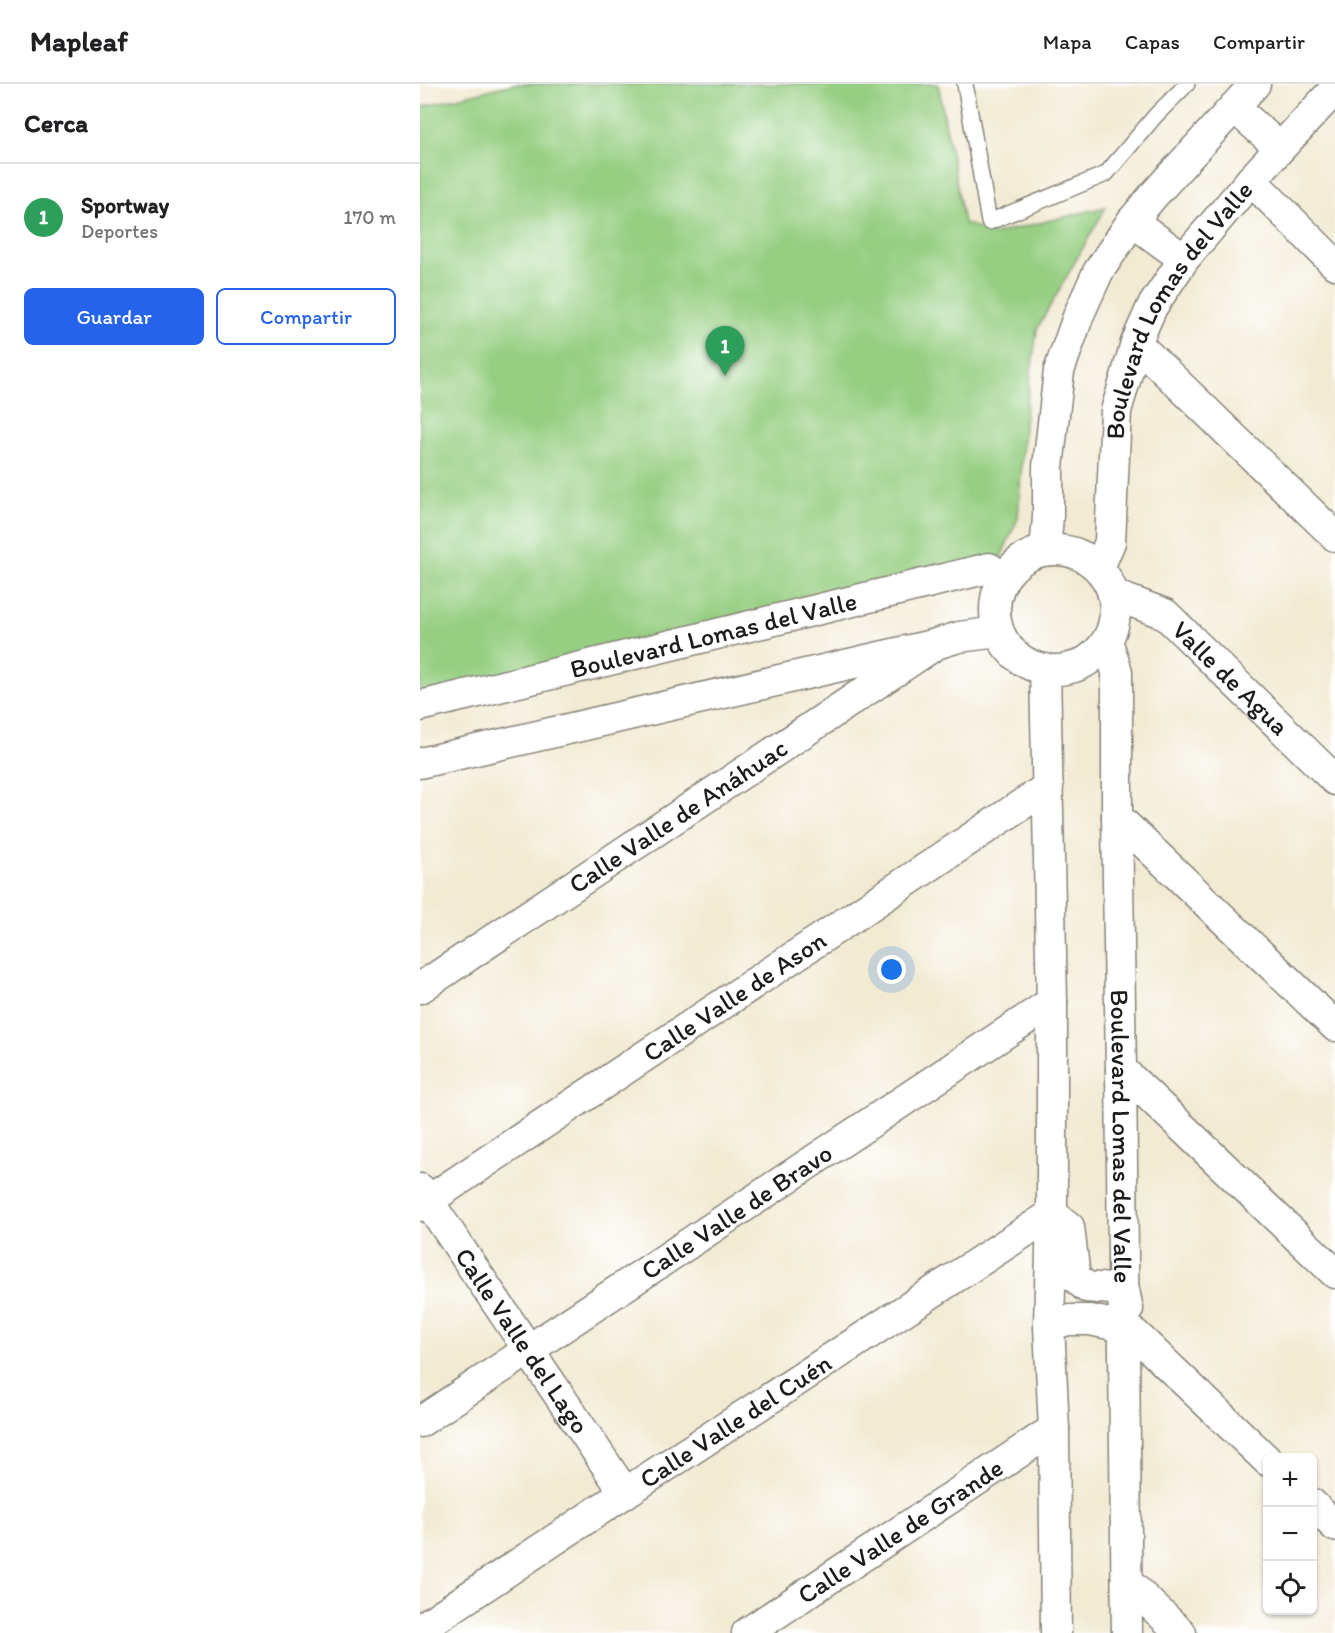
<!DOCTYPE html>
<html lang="es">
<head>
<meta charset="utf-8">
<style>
	:root { --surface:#fff; --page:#f2f2f2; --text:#202124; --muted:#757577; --line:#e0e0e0; --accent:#2563eb }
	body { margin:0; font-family:Itim,sans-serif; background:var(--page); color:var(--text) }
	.controls { position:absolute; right:18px; bottom:18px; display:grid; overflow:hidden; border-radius:9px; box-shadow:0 2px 4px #0004 }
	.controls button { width:54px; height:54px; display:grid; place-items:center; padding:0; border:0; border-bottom:2px solid var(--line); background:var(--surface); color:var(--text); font:30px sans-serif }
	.you { position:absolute; left:472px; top:886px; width:21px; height:21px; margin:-15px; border:4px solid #fff; border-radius:50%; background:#1a73e8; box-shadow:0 0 0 9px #1a73e833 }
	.badge { display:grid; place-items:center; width:39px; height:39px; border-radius:50%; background:var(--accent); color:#fff; font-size:20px; font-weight:700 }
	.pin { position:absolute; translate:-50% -50px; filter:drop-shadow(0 2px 3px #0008) }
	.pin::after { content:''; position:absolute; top:32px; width:21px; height:18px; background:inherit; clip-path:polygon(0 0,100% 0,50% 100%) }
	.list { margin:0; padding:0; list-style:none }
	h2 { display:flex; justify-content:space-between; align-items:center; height:78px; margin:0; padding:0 24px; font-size:26px }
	h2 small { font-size:20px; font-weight:400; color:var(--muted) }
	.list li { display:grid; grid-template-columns:39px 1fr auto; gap:18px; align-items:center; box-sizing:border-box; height:108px; padding:0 24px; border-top:2px solid var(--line) }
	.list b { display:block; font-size:22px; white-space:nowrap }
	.list p { margin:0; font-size:20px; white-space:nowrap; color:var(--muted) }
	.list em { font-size:20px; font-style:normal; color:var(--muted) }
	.actions { display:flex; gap:12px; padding:18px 24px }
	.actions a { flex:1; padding:14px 0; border:2px solid var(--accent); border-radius:9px; text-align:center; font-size:21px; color:var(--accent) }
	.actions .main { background:var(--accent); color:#fff }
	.icon { flex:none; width:33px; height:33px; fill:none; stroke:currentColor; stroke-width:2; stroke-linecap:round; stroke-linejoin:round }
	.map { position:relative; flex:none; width:915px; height:1549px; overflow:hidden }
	header { display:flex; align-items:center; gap:36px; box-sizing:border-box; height:84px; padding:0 30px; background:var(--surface); border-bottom:2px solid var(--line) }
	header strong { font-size:28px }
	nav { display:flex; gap:33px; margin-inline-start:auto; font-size:21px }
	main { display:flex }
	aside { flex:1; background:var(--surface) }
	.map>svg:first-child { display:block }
	.green { fill:#96cf82; stroke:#59764f; stroke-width:1.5 }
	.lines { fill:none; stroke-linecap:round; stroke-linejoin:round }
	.service-casing { stroke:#878378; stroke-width:18 }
	.minor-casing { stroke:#878378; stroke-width:33 }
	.service { stroke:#fff; stroke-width:15 }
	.minor { stroke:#fff; stroke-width:30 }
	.labels { text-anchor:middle; stroke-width:4.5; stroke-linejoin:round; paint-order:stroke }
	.street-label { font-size:26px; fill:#1c1c1c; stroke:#fff }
</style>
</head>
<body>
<header>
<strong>Mapleaf</strong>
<nav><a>Mapa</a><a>Capas</a><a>Compartir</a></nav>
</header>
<main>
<aside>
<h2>Cerca<small></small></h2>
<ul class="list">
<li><span class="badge" style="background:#2e9e5b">1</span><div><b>Sportway</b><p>Deportes</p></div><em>170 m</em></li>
</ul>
<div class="actions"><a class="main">Guardar</a><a>Compartir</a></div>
</aside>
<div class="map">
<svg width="915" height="1549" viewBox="0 0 915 1549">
	<rect width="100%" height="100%" fill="#fff"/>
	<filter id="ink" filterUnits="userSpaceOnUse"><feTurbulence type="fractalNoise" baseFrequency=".0167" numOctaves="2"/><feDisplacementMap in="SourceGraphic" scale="12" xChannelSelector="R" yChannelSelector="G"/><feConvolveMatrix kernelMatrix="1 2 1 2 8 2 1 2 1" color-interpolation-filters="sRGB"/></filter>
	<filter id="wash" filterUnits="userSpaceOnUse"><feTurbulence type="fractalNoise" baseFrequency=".008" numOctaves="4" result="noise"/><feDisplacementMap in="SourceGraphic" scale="24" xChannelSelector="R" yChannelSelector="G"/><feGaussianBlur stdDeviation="1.35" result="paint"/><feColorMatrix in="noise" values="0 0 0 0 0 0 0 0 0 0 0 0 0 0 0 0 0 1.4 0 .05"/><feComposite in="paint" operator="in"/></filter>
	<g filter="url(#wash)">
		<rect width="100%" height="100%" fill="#f2ead3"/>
		<polygon class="green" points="93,0 518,0 544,139 574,150 686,123 617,245 604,339 598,434 580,475 0,613 0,23"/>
	</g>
	<g filter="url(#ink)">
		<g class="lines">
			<g class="service-casing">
				<polyline id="service" points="545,0 569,138 686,90 736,31 767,0"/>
			</g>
			<g class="minor-casing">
				<g id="minor">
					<polyline points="814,23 860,64"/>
					<polyline points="831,96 915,180"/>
					<polyline points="712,137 764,175"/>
					<polyline points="716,259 915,452"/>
					<circle cx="635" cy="526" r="60"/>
					<polyline points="625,466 628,433 628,383 639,287 659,230 678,188 712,137 732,113 835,0"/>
					<path id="s1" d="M679,484L690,458L696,327L716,259L732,223L764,175L831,96L915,5"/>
					<path id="s2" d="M694,511L745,530L915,696"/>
					<path id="s3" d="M687,556L697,588V733L701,985L707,1549"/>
					<polyline points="625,585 632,918 632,1130 629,1241 634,1345 636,1549"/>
					<path id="s4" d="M0,622L569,484L583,494"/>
					<polyline points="0,679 516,560 539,553 578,548"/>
					<polyline points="697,733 915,942"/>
					<path id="s5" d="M0,904L516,560"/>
					<polyline points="701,985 915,1189"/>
					<path id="s6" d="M0,1105L205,1409"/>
					<path id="s7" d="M0,1122L628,703"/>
					<polyline points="629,1241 649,1236 670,1236 704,1243 716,1251 848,1377"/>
					<path id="s8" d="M0,1338L632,918"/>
					<polyline points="892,1420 915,1442"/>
					<polyline points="707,1498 761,1549"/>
					<path id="s9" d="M0,1545L205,1409L632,1130L649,1143L655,1193L666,1203L704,1206L708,1225"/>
					<path id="s10" d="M327,1549L634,1345"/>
				</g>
			</g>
			<use href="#service" class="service"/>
			<use href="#minor" class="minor"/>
		</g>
	</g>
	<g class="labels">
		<g class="street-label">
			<text dy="9" stroke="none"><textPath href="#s1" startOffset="278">Boulevard Lomas del Valle</textPath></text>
			<text dy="9" stroke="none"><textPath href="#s4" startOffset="302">Boulevard Lomas del Valle</textPath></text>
			<text dy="9" stroke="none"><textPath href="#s2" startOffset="146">Valle de Agua</textPath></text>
			<text dy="9" stroke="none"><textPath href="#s5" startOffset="310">Calle Valle de Anáhuac</textPath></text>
			<text dy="9" stroke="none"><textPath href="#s7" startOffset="378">Calle Valle de Ason</textPath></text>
			<text dy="9" stroke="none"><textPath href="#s3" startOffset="498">Boulevard Lomas del Valle</textPath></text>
			<text dy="9" stroke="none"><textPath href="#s8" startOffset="380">Calle Valle de Bravo</textPath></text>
			<text dy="9" stroke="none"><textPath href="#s6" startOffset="183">Calle Valle del Lago</textPath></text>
			<text dy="9" stroke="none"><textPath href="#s9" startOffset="378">Calle Valle del Cuén</textPath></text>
			<text dy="9" stroke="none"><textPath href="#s10" startOffset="184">Calle Valle de Grande</textPath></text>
		</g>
	</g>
</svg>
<div class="controls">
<button>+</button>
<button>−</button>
<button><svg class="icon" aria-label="locate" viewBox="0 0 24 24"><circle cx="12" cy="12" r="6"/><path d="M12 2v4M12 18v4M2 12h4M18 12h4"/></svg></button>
</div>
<div class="you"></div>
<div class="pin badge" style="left:305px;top:292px;background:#2e9e5b">1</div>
</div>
</main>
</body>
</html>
